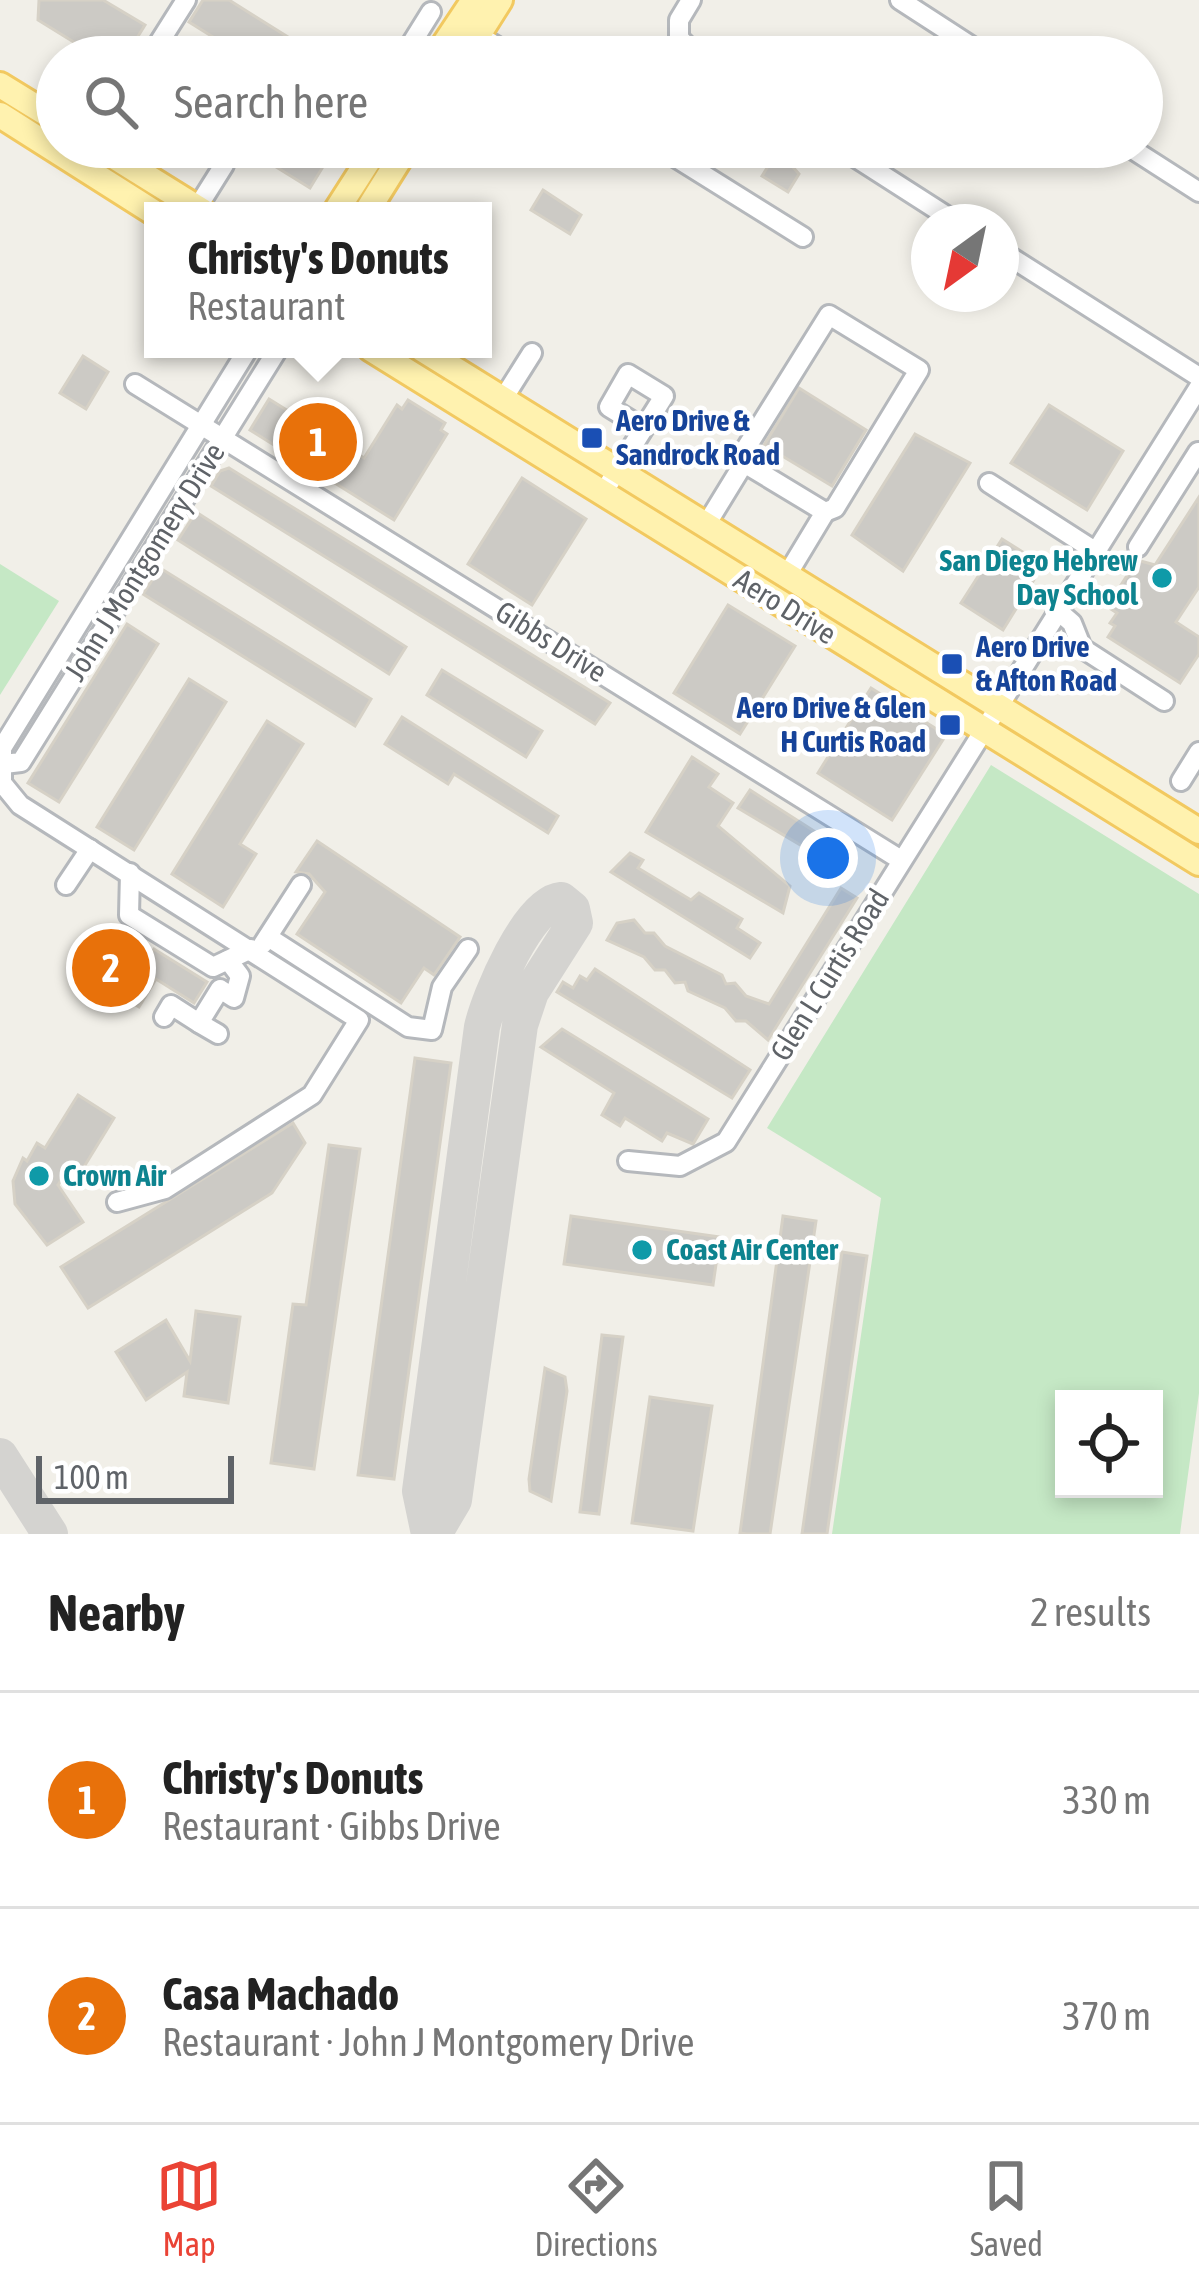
<!DOCTYPE html>
<html lang="en">
<head>
<meta charset="utf-8">
<style>
	:root { --surface:#fff; --page:#f6f6f6; --text:#222; --muted:#767676; --line:#e0e0e0; --accent:#ea4335 }
	body { margin:0; font-family:"Asap Condensed",sans-serif; background:var(--page); color:var(--text) }
	.controls { position:absolute; right:36px; bottom:36px; display:grid; overflow:hidden; border-radius:0px; box-shadow:0 6px 18px #0003 }
	.controls button { width:108px; height:108px; display:grid; place-items:center; padding:0; border:0; border-bottom:3px solid var(--line); background:var(--surface); color:var(--text); font:60px sans-serif }
	.compass { position:absolute; left:911px; top:204px; width:108px; height:108px; border-radius:50%; background:var(--surface); box-shadow:0 6px 18px #0003; rotate:213deg }
	.scale { position:absolute; left:36px; bottom:30px; width:198px; box-sizing:border-box; padding-left:12px; border:6px solid #5f6368; border-top:0; font-size:33px; line-height:42px; white-space:nowrap; color:#5f6368; -webkit-text-stroke:9px #fff; paint-order:stroke }
	.you { position:absolute; left:828px; top:858px; width:42px; height:42px; margin:-30px; border:9px solid #fff; border-radius:50%; background:#1a73e8; box-shadow:0 0 0 18px #1a73e833 }
	.badge { display:grid; place-items:center; width:78px; height:78px; border-radius:50%; background:var(--accent); color:#fff; font-size:39px; font-weight:700 }
	.pin { position:absolute; translate:-50% -50%; border:6px solid #fff; box-shadow:0 3px 12px #0006 }
	.popup { position:absolute; left:144px; top:202px; width:348px; height:156px; box-sizing:border-box; display:grid; place-content:center; border-radius:0px; background:var(--surface); filter:drop-shadow(0 3px 9px #0005); font-size:39px; white-space:nowrap; color:var(--muted) }
	.popup b { font-size:45px; color:var(--text) }
	.popup::after { content:''; position:absolute; left:50%; top:100%; margin-left:-24px; border:24px solid transparent; border-top-color:var(--surface) }
	.list { margin:0; padding:0; list-style:none }
	h2 { display:flex; justify-content:space-between; align-items:center; height:156px; margin:0; padding:0 48px; font-size:51px }
	h2 small { font-size:39px; font-weight:400; color:var(--muted) }
	.list li { display:grid; grid-template-columns:78px 1fr auto; gap:36px; align-items:center; box-sizing:border-box; height:216px; padding:0 48px; border-top:3px solid var(--line) }
	.list b { display:block; font-size:45px; white-space:nowrap }
	.list p { margin:0; font-size:39px; white-space:nowrap; color:var(--muted) }
	.list em { font-size:39px; font-style:normal; color:var(--muted) }
	.icon { flex:none; width:66px; height:66px; fill:none; stroke:currentColor; stroke-width:2; stroke-linecap:round; stroke-linejoin:round }
	.map { position:relative; flex:none; width:1199px; height:1534px; overflow:hidden }
	.search { position:absolute; background:var(--surface); box-shadow:0 6px 18px #0003; left:36px; right:36px; top:36px; height:132px; display:flex; align-items:center; gap:30px; box-sizing:border-box; padding:0 42px; border-radius:66px; color:var(--muted); font-size:45px }
	.sheet { height:588px; background:var(--surface) }
	nav { display:flex; justify-content:space-around; align-items:center; box-sizing:border-box; height:168px; border-top:3px solid var(--line); background:var(--surface); font-size:33px; color:var(--muted) }
	nav a { display:grid; justify-items:center; gap:6px }
	nav .on { color:var(--accent) }
	.map>svg:first-child { display:block }
	.green { fill:#c5e8c5; fill-rule:evenodd }
	.lines { fill:none; stroke-linecap:round; stroke-linejoin:round }
	.taxiway { stroke:#d4d3d0; stroke-width:36 }
	.building { fill:#cccac5; stroke:#d6d1c6; stroke-width:3 }
	.minor-casing { stroke:#b5b8bc; stroke-width:24 }
	.major-casing { stroke:#f2c960; stroke-width:30 }
	.minor { stroke:#fff; stroke-width:18 }
	.major { stroke:#fff2af; stroke-width:24 }
	.transit-dot { fill:#1a4fb4; stroke:#fff; stroke-width:4.5 }
	.culture-dot { fill:#0f9aa8; stroke:#fff; stroke-width:4.5 }
	.labels { text-anchor:middle; stroke-width:9; stroke-linejoin:round; paint-order:stroke }
	.transit-label { font-size:30px; font-weight:bold; fill:#164399; stroke:#fff; text-anchor:start }
	.culture-label { font-size:30px; font-weight:bold; fill:#0d838f; stroke:#fff; text-anchor:start }
	.street-label { font-size:30px; fill:#5f6368; stroke:#fff }
</style>
</head>
<body>
<div class="map">
<svg width="1199" height="1534" viewBox="0 0 1199 1534">
	<rect width="100%" height="100%" fill="#f1efe8"/>
	<g class="green">
		<polygon points="0,564 59,601 0,695"/>
		<path d="M991,765L1199,894V1393L1180,1534H832L881,1198L767,1128ZM1064,1399H1154V1489H1064Z"/>
	</g>
	<g class="lines">
		<g class="taxiway">
			<polyline points="0,1456 50,1534"/>
			<path d="M429,1534L420,1491L482,1027C489,997 528,903 561,900L572,909L575,923L531,992L520,1025L454,1500L434,1534"/>
		</g>
	</g>
	<g class="building">
		<polygon points="39,0 103,0 145,25 125,57 98,57 38,20"/>
		<polygon points="203,0 229,0 320,57 245,57 189,22"/>
		<polygon points="244,147 335,147 310,188"/>
		<polygon points="778,150 799,174 788,192 762,176"/>
		<polygon points="543,190 581,215 570,234 531,210"/>
		<polygon points="83,356 108,372 86,409 60,393"/>
		<polygon points="799,388 866,430 832,486 764,445"/>
		<polygon points="269,399 364,458 397,405 402,409 408,400 445,423 441,430 447,434 394,520 250,430"/>
		<polygon points="1049,405 1123,451 1087,510 1011,463"/>
		<polygon points="915,434 970,463 903,571 852,535"/>
		<polygon points="229,468 610,703 595,724 211,486 220,471"/>
		<polygon points="522,478 586,519 532,605 468,564"/>
		<polygon points="1199,497 1199,587 1176,622 1199,637 1199,654 1180,683 1108,637 1115,626 1110,623 1117,613 1111,609 1118,599 1114,596 1137,560 1155,565"/>
		<polygon points="196,512 406,647 389,674 178,540"/>
		<polygon points="1002,539 1043,565 1003,630 961,603"/>
		<polygon points="160,568 371,699 355,726 143,594"/>
		<polygon points="728,605 795,646 740,734 674,693"/>
		<polygon points="127,624 158,644 59,802 28,783"/>
		<polygon points="442,670 542,731 526,757 427,695"/>
		<polygon points="189,679 226,702 134,850 97,827"/>
		<polygon points="871,688 946,735 892,820 818,773"/>
		<polygon points="402,717 558,816 548,833 454,774 448,784 385,744"/>
		<polygon points="267,721 303,744 240,844 256,854 223,907 172,874"/>
		<polygon points="692,757 718,774 709,787 733,803 718,826 790,886 783,913 646,832"/>
		<polygon points="750,790 853,856 844,871 738,808"/>
		<polygon points="317,841 460,937 434,975 424,968 401,1003 297,934 325,892 309,874 296,872"/>
		<polygon points="630,853 643,860 638,868 691,900 699,893 742,919 737,928 760,943 750,958 611,872"/>
		<polygon points="841,888 857,898 768,1040 746,1021 736,1021 725,1008 688,991 685,982 675,983 665,970 655,970 644,957 607,940 617,923 634,920 645,933 654,933 665,946 722,975 726,984 735,983 746,996 769,1004"/>
		<polygon points="104,946 120,956 125,948 146,961 154,949 207,982 194,1003 156,979 139,1007 88,976"/>
		<polygon points="595,969 750,1070 732,1098 557,992 563,982 573,988 580,976 587,980"/>
		<polygon points="562,1029 708,1119 693,1144 667,1133 662,1141 625,1118 620,1126 602,1115 614,1093 541,1047"/>
		<polygon points="415,1058 451,1063 394,1479 358,1475"/>
		<polygon points="78,1095 114,1118 82,1170 71,1164 58,1185 83,1222 47,1245 15,1204 13,1181 23,1158 27,1161 37,1143 45,1148"/>
		<polygon points="293,1123 305,1143 272,1193 88,1308 61,1267"/>
		<polygon points="329,1145 360,1149 314,1469 271,1463 293,1304 306,1305"/>
		<polygon points="571,1216 720,1237 713,1285 564,1264"/>
		<polygon points="783,1216 816,1221 770,1534 747,1534 740,1533"/>
		<polygon points="842,1252 867,1256 827,1534 802,1534"/>
		<polygon points="196,1311 240,1317 228,1403 184,1396 187,1372 146,1400 116,1352 166,1320 190,1361"/>
		<polygon points="602,1335 623,1337 599,1514 580,1512"/>
		<polygon points="545,1368 565,1377 567,1391 551,1501 530,1491 529,1479"/>
		<polygon points="650,1397 712,1406 693,1531 632,1523"/>
	</g>
	<g class="lines">
		<g class="minor-casing">
			<g id="minor">
				<polyline points="691,0 679,20 679,38 698,57"/>
				<polyline points="900,0 988,57"/>
				<polyline points="478,35 514,57"/>
				<polyline points="150,57 186,0"/>
				<polyline points="403,57 431,12"/>
				<polyline points="659,147 803,237"/>
				<polyline points="839,147 956,222"/>
				<polyline points="1129,147 1199,192"/>
				<polyline points="197,208 224,165"/>
				<polyline points="1001,251 1199,377"/>
				<polyline points="135,384 901,860"/>
				<polyline points="503,399 532,353"/>
				<polyline points="744,463 743,453 829,315 919,370 835,508 825,512"/>
				<polyline points="989,483 1095,551"/>
				<polyline points="603,493 664,396 628,374 609,407 643,428"/>
				<polyline points="706,525 744,463 825,512 787,575"/>
				<polyline points="1138,547 1198,452"/>
				<polyline points="1057,610 1072,623 1082,648 1164,701"/>
				<polyline points="4,764 21,762 278,349"/>
				<polyline points="1181,781 1199,752"/>
				<polyline points="130,873 129,915 213,967 251,949"/>
				<polyline points="66,885 90,849"/>
				<polyline points="268,937 408,1027 432,1030 442,987 468,949"/>
				<polyline points="263,944 301,885"/>
				<polyline points="164,1017 171,1005 199,1023"/>
				<polyline points="218,1034 199,1023 220,989 234,998 240,976 228,960"/>
				<polyline points="628,1161 680,1166 726,1142 1199,387"/>
				<polyline points="117,1202 165,1189 312,1095 359,1020 20,805 2,783 2,748 248,349"/>
			</g>
		</g>
		<g class="major-casing">
			<g id="major">
				<polyline points="436,57 474,0"/>
				<polyline points="464,57 500,0"/>
				<polyline points="0,85 57,120"/>
				<polyline points="0,115 153,212"/>
				<polyline points="99,147 202,211"/>
				<polyline points="336,211 377,147"/>
				<polyline points="367,211 407,147"/>
				<polyline points="371,349 1199,863"/>
				<polyline points="422,349 1199,831"/>
			</g>
		</g>
		<use href="#minor" class="minor"/>
		<use href="#major" class="major"/>
	</g>
	<g class="transit-dot">
		<rect x="580" y="426" width="24" height="24" rx="6"/>
		<rect x="940" y="652" width="24" height="24" rx="6"/>
		<rect x="938" y="713" width="24" height="24" rx="6"/>
	</g>
	<g class="culture-dot">
		<circle cx="1162" cy="578" r="12"/>
		<circle cx="39" cy="1176" r="12"/>
		<circle cx="642" cy="1250" r="12"/>
	</g>
	<g class="labels">
		<g class="transit-label">
			<text x="616" y="431">Aero Drive &amp;<tspan x="616" dy="34">Sandrock Road</tspan></text>
			<text x="976" y="657">Aero Drive<tspan x="976" dy="34">&amp; Afton Road</tspan></text>
			<text x="926" y="718" text-anchor="end">Aero Drive &amp; Glen<tspan x="926" dy="34">H Curtis Road</tspan></text>
		</g>
		<g class="culture-label">
			<text x="1138" y="571" text-anchor="end">San Diego Hebrew<tspan x="1138" dy="34">Day School</tspan></text>
			<text x="63" y="1186">Crown Air</text>
			<text x="666" y="1260">Coast Air Center</text>
		</g>
		<g class="street-label">
			<text transform="translate(145 562) rotate(-58)" y="10">John J Montgomery Drive</text>
			<text transform="translate(785 607) rotate(32)" y="10">Aero Drive</text>
			<text transform="translate(551 642) rotate(32)" y="10">Gibbs Drive</text>
			<text transform="translate(830 975) rotate(-58)" y="10">Glen L Curtis Road</text>
		</g>
	</g>
</svg>
<div class="controls">
<button><svg class="icon" aria-label="locate" viewBox="0 0 24 24"><circle cx="12" cy="12" r="6"/><path d="M12 2v4M12 18v4M2 12h4M18 12h4"/></svg></button>
</div>
<svg class="compass" viewBox="-18 -18 36 36"><path d="M0-13l5 13h-10z" fill="#e53935"/><path d="M0 13l5-13h-10z" fill="#767676"/></svg>
<div class="scale">100 m</div>
<div class="you"></div>
<div class="pin badge" style="left:318px;top:442px;background:#e8710a">1</div>
<div class="popup"><b>Christy's Donuts</b>Restaurant</div>
<div class="pin badge" style="left:111px;top:968px;background:#e8710a">2</div>
<div class="search"><svg class="icon" aria-label="search" viewBox="0 0 24 24"><circle cx="10" cy="10" r="6"/><path d="M15 15l6 6"/></svg>Search here</div>
</div>
<section class="sheet">
<h2>Nearby<small>2 results</small></h2>
<ul class="list">
<li><span class="badge" style="background:#e8710a">1</span><div><b>Christy's Donuts</b><p>Restaurant · Gibbs Drive</p></div><em>330 m</em></li>
<li><span class="badge" style="background:#e8710a">2</span><div><b>Casa Machado</b><p>Restaurant · John J Montgomery Drive</p></div><em>370 m</em></li>
</ul>
</section>
<nav>
<a class="on"><svg class="icon" aria-label="map" viewBox="0 0 24 24"><path d="M3 6l6-2 6 2 6-2v14l-6 2-6-2-6 2zM9 4v14M15 6v14"/></svg>Map</a>
<a><svg class="icon" aria-label="directions" viewBox="0 0 24 24"><path d="M12 3l9 9-9 9-9-9zM9 14v-3h6M13 9l2 2-2 2"/></svg>Directions</a>
<a><svg class="icon" aria-label="saved" viewBox="0 0 24 24"><path d="M7 4h10v16l-5-4-5 4z"/></svg>Saved</a>
</nav>
</body>
</html>
